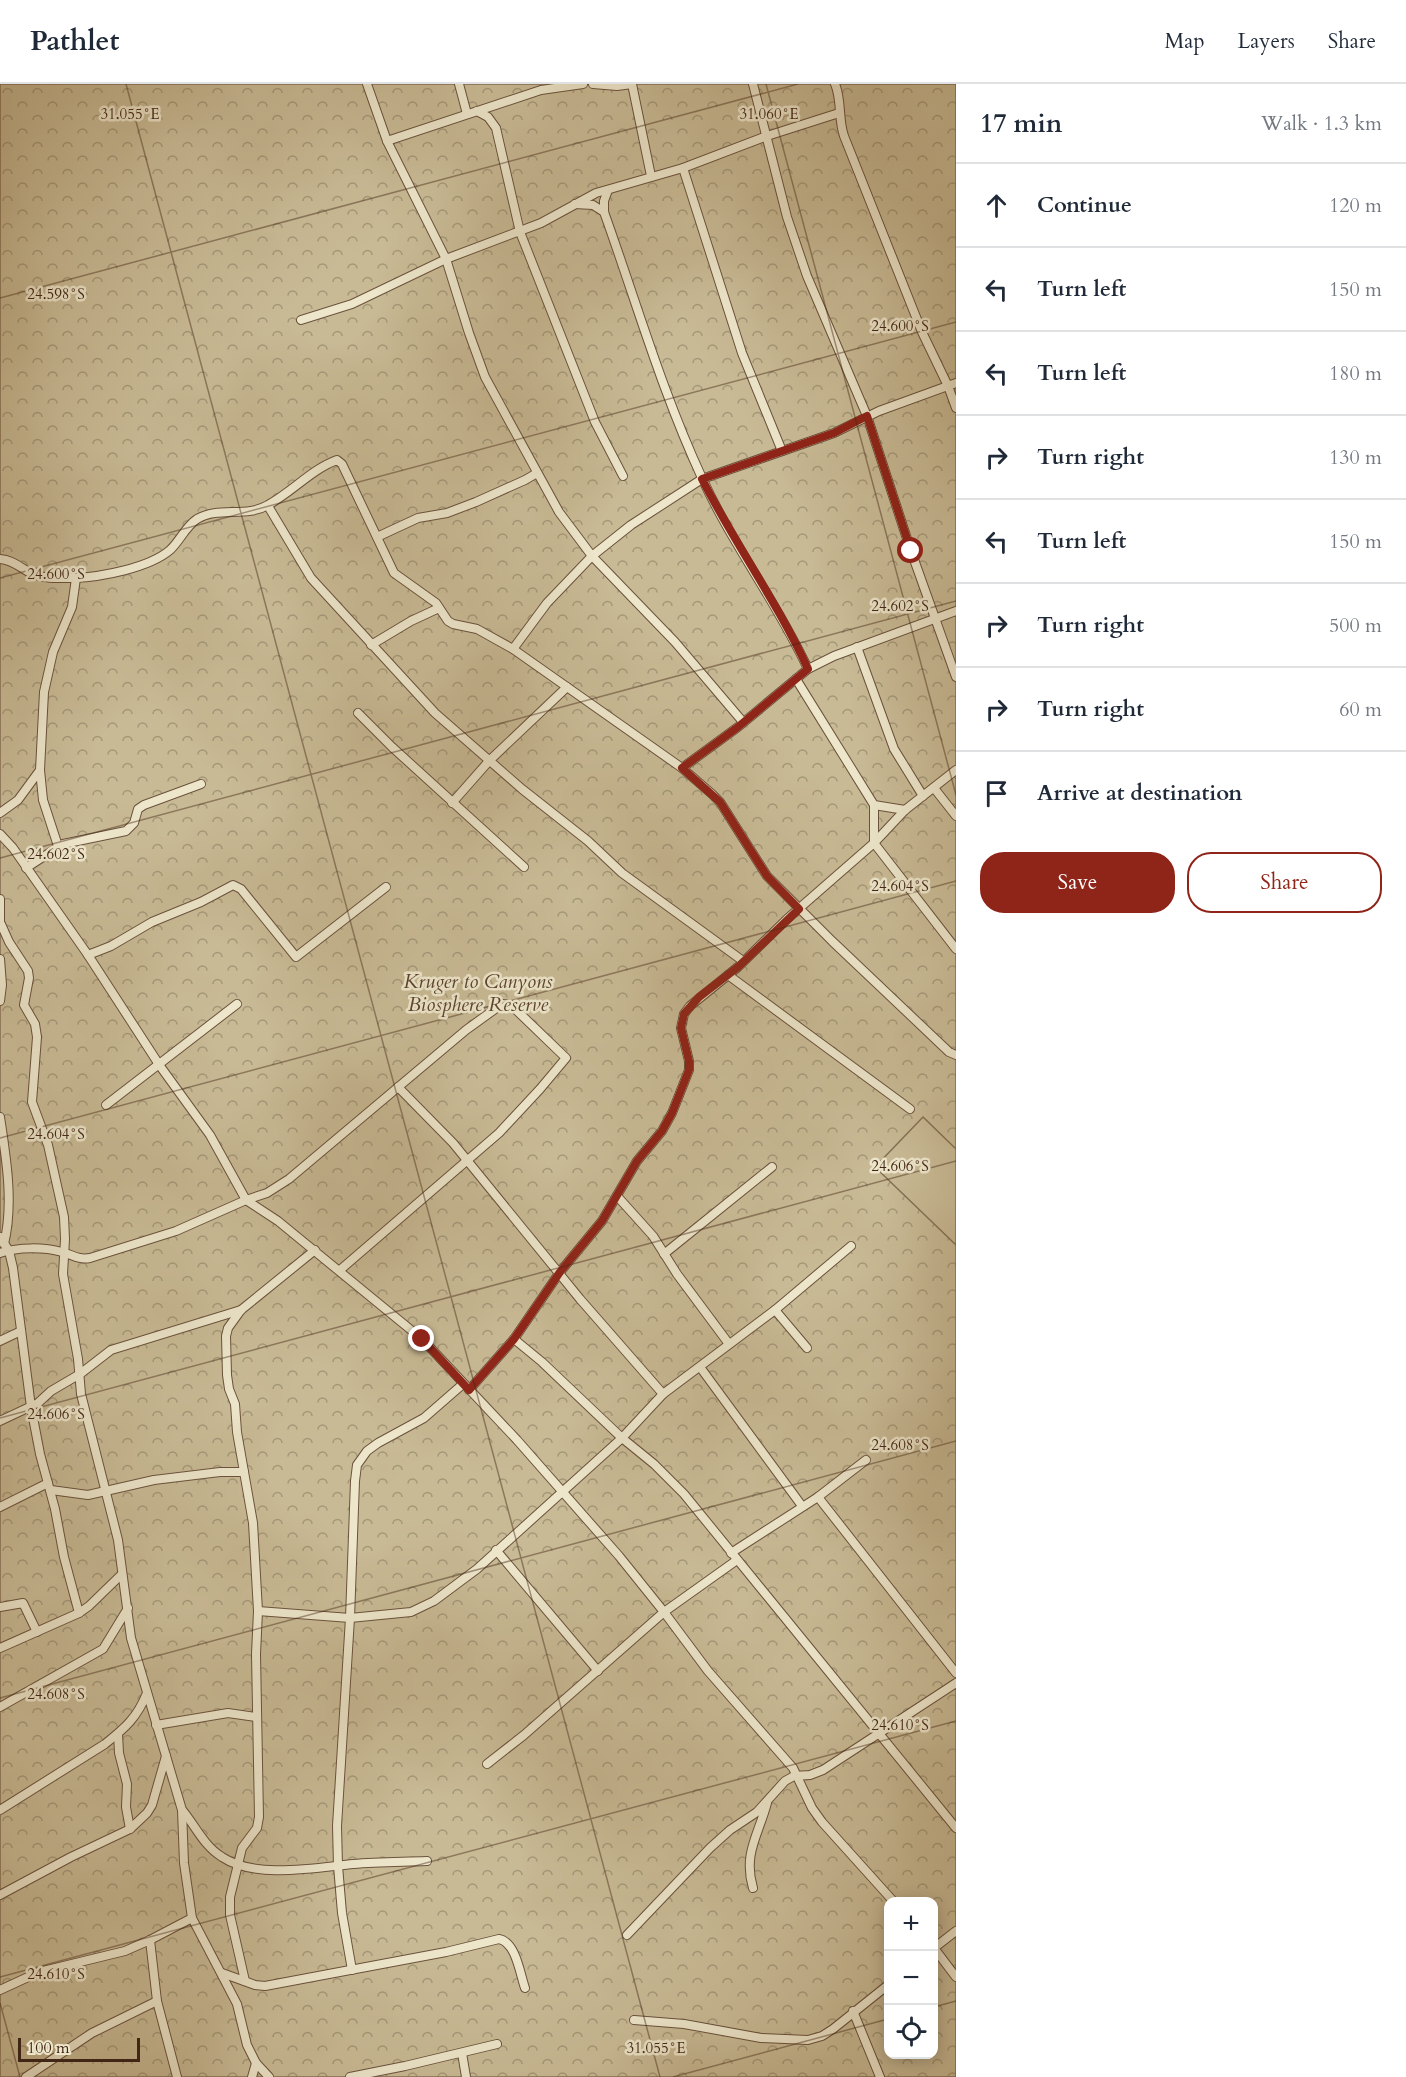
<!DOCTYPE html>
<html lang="en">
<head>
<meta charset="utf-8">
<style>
	:root { --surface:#fff; --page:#f2f2f3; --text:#1f2937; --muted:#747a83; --line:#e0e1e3; --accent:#8f2418 }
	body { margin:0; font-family:Cardo,serif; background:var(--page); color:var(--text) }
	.controls { position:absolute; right:18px; bottom:18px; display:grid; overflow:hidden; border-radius:12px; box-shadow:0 3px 15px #0003 }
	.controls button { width:54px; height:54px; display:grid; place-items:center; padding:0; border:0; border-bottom:2px solid var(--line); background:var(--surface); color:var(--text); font:30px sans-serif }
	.scale { position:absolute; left:18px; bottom:15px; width:122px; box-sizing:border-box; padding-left:6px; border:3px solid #422615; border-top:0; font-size:16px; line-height:21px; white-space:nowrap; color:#422615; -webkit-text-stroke:4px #ede6cb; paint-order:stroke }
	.stop { position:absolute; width:18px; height:18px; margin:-14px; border:4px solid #8f2418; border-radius:50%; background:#fff }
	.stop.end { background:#8f2418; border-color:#fff; box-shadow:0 2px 6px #0008 }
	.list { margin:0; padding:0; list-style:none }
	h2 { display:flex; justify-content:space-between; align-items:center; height:78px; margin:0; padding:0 24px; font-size:26px }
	h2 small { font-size:20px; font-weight:400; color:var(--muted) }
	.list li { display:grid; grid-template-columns:39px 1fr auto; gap:18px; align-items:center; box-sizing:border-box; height:84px; padding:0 24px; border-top:2px solid var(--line) }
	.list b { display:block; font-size:22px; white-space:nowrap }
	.list em { font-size:20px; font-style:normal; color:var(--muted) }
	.actions { display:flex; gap:12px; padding:18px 24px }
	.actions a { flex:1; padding:14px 0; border:2px solid var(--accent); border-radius:24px; text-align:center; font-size:21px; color:var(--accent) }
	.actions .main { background:var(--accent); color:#fff }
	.icon { flex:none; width:33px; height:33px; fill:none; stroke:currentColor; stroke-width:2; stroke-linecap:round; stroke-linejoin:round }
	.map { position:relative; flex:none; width:956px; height:1993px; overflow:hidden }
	header { display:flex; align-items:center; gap:36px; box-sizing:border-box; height:84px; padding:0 30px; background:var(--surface); border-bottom:2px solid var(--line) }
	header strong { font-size:28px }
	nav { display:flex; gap:33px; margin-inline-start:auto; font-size:21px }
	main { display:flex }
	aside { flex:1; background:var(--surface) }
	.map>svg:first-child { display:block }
	.park { fill:url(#park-crowns); stroke:#857055; stroke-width:1.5; fill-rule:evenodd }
	.pitch { fill:#c8ba95; stroke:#857055; stroke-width:1.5 }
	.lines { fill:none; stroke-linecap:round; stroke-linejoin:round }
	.street-casing { stroke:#6a523c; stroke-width:10 }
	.street { stroke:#ede6cb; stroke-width:8 }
	.route { stroke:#8f2418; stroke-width:8 }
	.ticks { fill:none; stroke:#422615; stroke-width:1.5; stroke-opacity:0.45 }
	.labels { text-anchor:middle; stroke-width:5; stroke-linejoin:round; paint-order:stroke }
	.park-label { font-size:20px; font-style:italic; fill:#5d442f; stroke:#ede6cb }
	.ticks-label { font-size:15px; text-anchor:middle; fill:#422615; stroke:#ede6cb; stroke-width:5; stroke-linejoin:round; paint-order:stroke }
</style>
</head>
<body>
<header>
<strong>Pathlet</strong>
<nav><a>Map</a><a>Layers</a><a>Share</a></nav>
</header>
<main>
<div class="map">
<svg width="956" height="1993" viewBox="0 0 956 1993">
	<defs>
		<pattern id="park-crowns" width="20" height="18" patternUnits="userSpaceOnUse" patternTransform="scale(1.5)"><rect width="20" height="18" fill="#c8ba95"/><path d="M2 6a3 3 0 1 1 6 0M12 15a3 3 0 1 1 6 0" fill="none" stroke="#a49778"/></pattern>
	</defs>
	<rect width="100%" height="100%" fill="#e4d8af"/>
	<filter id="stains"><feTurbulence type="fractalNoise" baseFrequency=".00333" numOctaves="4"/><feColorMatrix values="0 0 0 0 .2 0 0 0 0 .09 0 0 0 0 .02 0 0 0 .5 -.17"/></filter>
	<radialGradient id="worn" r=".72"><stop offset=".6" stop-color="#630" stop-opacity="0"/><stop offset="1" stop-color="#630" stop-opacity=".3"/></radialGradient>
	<path class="park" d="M0,0H956V1993H0ZM888,1818H934V1970H888Z"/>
	<polygon class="pitch" points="923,1033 956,1065 956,1161 875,1083"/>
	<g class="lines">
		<g class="street-casing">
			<g id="street">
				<polyline points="367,0 387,57 446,175 469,249 485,293 559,428 592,472 675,558 743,638"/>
				<polyline points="459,0 467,30"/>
				<polyline points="593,0 617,2 632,0"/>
				<polyline points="632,0 651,92"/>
				<polyline points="753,0 787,133 807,192 867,332 911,467 956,593"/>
				<path d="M835,0C842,16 838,35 844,52L922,248L948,302L956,324"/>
				<polyline points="477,27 488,33 496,44 520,148 595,338 623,392"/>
				<polyline points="387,57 541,6 583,0"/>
				<polyline points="683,84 742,269 782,367"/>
				<path d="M608,106L604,117V128C636,217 662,308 702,394C732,460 777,518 808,585"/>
				<polyline points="575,120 593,121 604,128"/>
				<polyline points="301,236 352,220 446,175 541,139 596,109 683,84 767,52 839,29"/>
				<polyline points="268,422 311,494 435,629 522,705 588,757 622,789 743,877"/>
				<polyline points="377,453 418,434 447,429 476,418 525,396 537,389"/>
				<path d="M0,475C14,476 21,485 33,490C45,495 60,494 74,494C101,493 149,484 170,466C180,457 185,443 197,435C219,422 246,434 268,421C292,408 312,385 337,376L342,380L394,489L436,519L448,537L453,540L477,545L513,565L682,684L712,710L720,718L767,792L832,857L949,968L956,971"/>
				<polyline points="371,561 411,537 439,524"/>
				<polyline points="857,563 894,665 923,712"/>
				<polyline points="513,565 547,519 592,472 631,441 702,395 834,349 879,327 956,299"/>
				<polyline points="796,595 874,721 874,759 956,865"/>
				<polyline points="358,629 392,663 524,783"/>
				<polyline points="682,684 738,643 808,585 834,572 956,527"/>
				<polyline points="40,686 43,716 58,762"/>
				<polyline points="934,704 956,732"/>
				<polyline points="452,719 489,677 567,603"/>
				<polyline points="874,721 905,726"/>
				<polyline points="0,729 18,716 40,686 44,608 53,568 72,523 76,494"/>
				<polyline points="0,750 13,764 88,871 160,982 210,1051 246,1116 278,1137 422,1255 517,1356 619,1472 664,1528 708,1587 793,1684 812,1724 822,1738 894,1818"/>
				<polyline points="26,784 63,760 126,747 134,739 138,725 144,721 201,700"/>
				<polyline points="0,815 0,844"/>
				<polyline points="1,840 9,858 28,887 29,894 24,921 35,940 37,953 32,1018 48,1061 64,1133 65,1155 63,1190 78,1275 81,1310 118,1456 131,1554 182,1726 184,1779 192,1834 237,1920 247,1961 256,1979 269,1993"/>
				<polyline points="88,871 111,862 152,838 201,818 233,801 241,805 296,873 386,803"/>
				<polyline points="0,875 2,901 0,917"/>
				<polyline points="728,891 910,1025"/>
				<polyline points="398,1003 453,1059 580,1215 663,1310"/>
				<polyline points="106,1021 237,920"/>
				<path d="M0,1033C6,1073 14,1119 4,1160"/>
				<polyline points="617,1112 653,1152 677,1190 729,1260"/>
				<polyline points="0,1153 9,1167 13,1184 31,1323 40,1370 55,1425 64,1473 79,1529"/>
				<path d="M0,1169C18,1163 44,1163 62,1168C73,1171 78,1176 90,1174L176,1147L246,1116L267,1109L289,1095L466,946L502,920L511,921L566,974L540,1005L499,1049L340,1186"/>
				<polyline points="664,1170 772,1083"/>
				<polyline points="775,1226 807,1264"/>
				<polyline points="514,1255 542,1278 622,1354 654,1380 684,1410 956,1744"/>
				<polyline points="0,1257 21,1247"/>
				<polyline points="700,1283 802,1422"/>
				<polyline points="469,1306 514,1255 560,1188 602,1137 637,1077 662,1047 672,1029 689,986 689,977 681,944 684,930 690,922 738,883 787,835 874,759 905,726 956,686"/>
				<polyline points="0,1337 38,1319 51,1307 80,1290 111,1266 241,1226"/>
				<polyline points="51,1406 88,1411 154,1396 220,1388 244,1388"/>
				<polyline points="818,1413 956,1589"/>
				<polyline points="0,1423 48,1399"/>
				<polyline points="496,1466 598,1587"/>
				<polyline points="731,1469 818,1413 866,1376"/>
				<polyline points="0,1523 23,1519 37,1548"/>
				<polyline points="258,1527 350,1534 411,1528 434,1517 477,1485 622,1354 663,1310 775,1226 851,1162"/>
				<polyline points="0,1564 79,1529 89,1522 122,1490"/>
				<polyline points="0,1623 103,1565 128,1524"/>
				<polyline points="156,1641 228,1629 256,1633"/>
				<polyline points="118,1650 119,1669 127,1700 126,1723 130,1745"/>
				<polyline points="487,1680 524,1651 664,1528 737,1476"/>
				<path d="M0,1726L105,1660C125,1644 137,1634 147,1609"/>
				<path d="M183,1727C196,1743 204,1762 222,1773C255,1795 314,1784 353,1780C378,1778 402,1778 427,1777"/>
				<path d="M753,1804C743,1770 758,1752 767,1719"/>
				<polyline points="0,1811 71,1773 130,1745 147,1729 152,1721 166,1672"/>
				<polyline points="956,1847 934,1864 956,1893"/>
				<polyline points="627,1851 710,1764 730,1746 757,1728 785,1697 794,1692 810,1691 823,1686 956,1599"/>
				<polyline points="150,1856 157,1917 177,1993"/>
				<polyline points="352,1886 342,1829 338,1782 337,1742 350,1534 355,1397 357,1381 367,1367 378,1359 424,1334 463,1300"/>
				<path d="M222,1889L255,1901L265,1902L446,1868L499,1855C516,1858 520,1890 525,1904"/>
				<polyline points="245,1897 230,1831 230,1813 242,1764 257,1744 259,1733 256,1570 258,1527 253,1439 237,1348 235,1320 229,1305 227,1291 226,1252 228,1244 241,1226 315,1166"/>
				<polyline points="0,1906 39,1888 125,1867 150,1856 192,1834"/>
				<polyline points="853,1927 880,1993"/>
				<polyline points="634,1936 684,1940 761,1954 808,1956 822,1952 833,1945 888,1901"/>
				<polyline points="462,1969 466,1993"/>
				<polyline points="26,1993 92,1949 157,1917"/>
				<polyline points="252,1993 256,1979"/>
				<polyline points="350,1993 405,1982 497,1960"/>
			</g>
		</g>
		<use href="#street" class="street"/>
	</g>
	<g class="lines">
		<path class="route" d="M422,1255L469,1306L514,1255L560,1188L602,1137L637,1077L662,1047L672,1029L689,986V977L681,944L684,930L699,913L738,883L799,825L767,792L720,718L682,684L738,643L808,585C778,519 735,460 702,395L834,349L867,332L911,467"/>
	</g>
	<path class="ticks" d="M126,0L660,1993M766,0L956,711M0,214L798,0M0,494L956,238M0,774L956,517M0,1054L956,797M0,1334L956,1077M0,1614L956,1357M0,1893L956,1637M0,1919L20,1993M934,1923L956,1917M673,1993L888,1935"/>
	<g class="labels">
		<g class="park-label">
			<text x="478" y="904">Kruger to Canyons<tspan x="478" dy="23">Biosphere Reserve</tspan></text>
		</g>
	</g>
	<g class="ticks-label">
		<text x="130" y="35">31.055°E</text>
		<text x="769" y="35">31.060°E</text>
		<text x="56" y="215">24.598°S</text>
		<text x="900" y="247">24.600°S</text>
		<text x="56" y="495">24.600°S</text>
		<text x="900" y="527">24.602°S</text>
		<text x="56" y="775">24.602°S</text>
		<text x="900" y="807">24.604°S</text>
		<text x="56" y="1055">24.604°S</text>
		<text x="900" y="1087">24.606°S</text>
		<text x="56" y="1335">24.606°S</text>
		<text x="900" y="1366">24.608°S</text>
		<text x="56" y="1615">24.608°S</text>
		<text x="900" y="1646">24.610°S</text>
		<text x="56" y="1895">24.610°S</text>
		<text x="656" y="1969">31.055°E</text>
	</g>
	<rect width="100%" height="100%" filter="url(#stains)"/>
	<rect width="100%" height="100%" fill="url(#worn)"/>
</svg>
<div class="controls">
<button>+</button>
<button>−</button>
<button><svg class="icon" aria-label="locate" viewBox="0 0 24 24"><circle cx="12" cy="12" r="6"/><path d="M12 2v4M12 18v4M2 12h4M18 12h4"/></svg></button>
</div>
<div class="scale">100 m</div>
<div class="stop" style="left:911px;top:467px"></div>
<div class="stop end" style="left:422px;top:1255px"></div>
</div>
<aside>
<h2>17 min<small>Walk · 1.3 km</small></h2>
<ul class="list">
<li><svg class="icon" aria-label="ahead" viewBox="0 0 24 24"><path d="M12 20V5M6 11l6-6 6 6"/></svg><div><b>Continue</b></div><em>120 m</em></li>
<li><svg class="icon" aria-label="left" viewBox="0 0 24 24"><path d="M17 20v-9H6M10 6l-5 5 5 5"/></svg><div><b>Turn left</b></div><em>150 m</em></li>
<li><svg class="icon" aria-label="left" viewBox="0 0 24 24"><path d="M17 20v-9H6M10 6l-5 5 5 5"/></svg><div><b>Turn left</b></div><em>180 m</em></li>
<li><svg class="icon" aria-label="right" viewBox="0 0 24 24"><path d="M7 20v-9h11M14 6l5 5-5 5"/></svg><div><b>Turn right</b></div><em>130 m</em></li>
<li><svg class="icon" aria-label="left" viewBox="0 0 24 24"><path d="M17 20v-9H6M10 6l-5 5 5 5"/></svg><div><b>Turn left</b></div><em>150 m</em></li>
<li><svg class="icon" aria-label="right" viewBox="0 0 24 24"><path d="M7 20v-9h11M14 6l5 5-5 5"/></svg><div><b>Turn right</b></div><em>500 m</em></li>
<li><svg class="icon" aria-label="right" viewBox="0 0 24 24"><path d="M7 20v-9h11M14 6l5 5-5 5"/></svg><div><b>Turn right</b></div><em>60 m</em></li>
<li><svg class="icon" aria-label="arrive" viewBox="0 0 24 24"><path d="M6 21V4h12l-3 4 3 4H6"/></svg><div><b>Arrive at destination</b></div></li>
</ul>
<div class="actions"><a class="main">Save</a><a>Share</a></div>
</aside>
</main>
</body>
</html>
